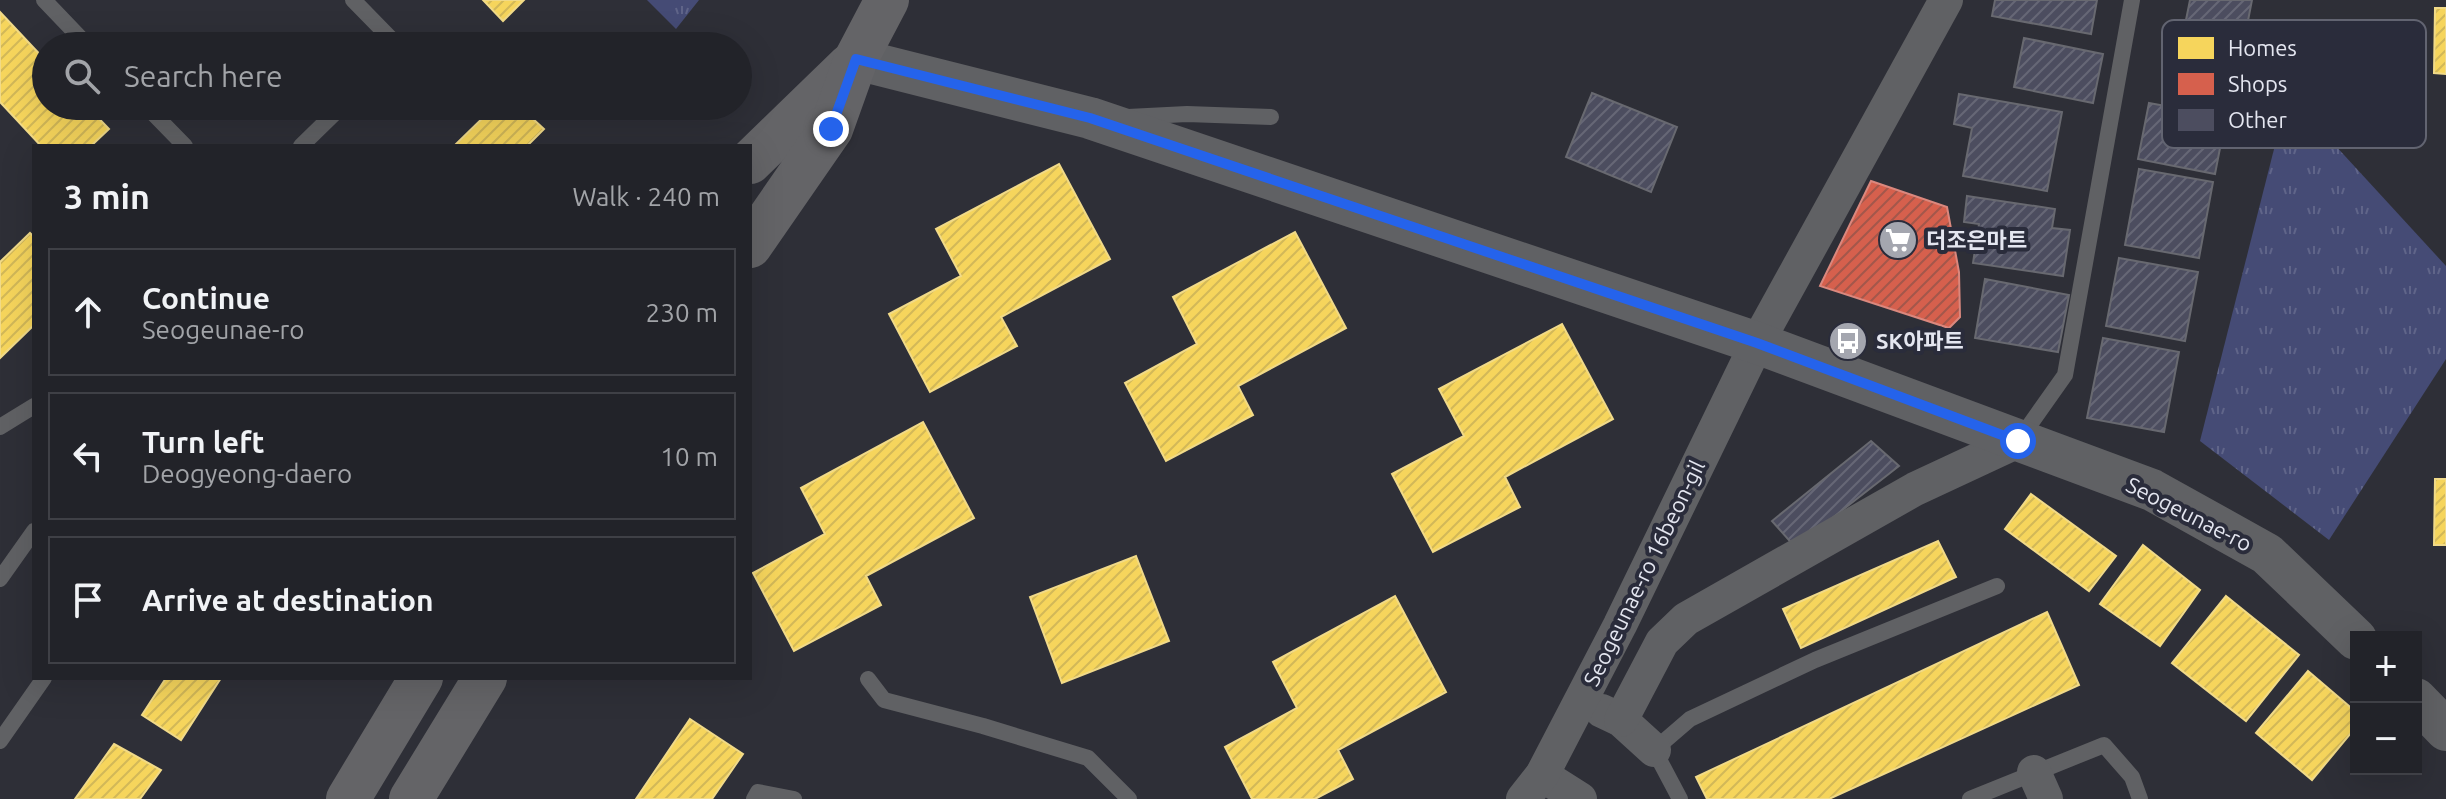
<!DOCTYPE html>
<html lang="en">
<head>
<meta charset="utf-8">
<style>
	:root { --surface:#222329; --page:#2a2b31; --text:#f1f3f6; --muted:#a2a4a8; --line:#3f4046 }
	body { margin:0; font-family:Ubuntu,"Noto Sans KR",sans-serif; background:var(--page); color:var(--text) }
	.controls { position:absolute; right:24px; bottom:24px; display:grid; overflow:hidden; border-radius:0px; box-shadow:0 8px 32px #0002 }
	.controls button { width:72px; height:72px; display:grid; place-items:center; padding:0; border:0; border-bottom:2px solid var(--line); background:var(--surface); color:var(--text); font:40px sans-serif }
	.stop { position:absolute; width:24px; height:24px; margin:-18px; border:6px solid #2563eb; border-radius:50%; background:#fff }
	.stop.end { background:#2563eb; border-color:#fff; box-shadow:0 2px 8px #0008 }
	.list { margin:0; padding:0; list-style:none }
	h2 { display:flex; justify-content:space-between; align-items:center; height:104px; margin:0; padding:0 32px; font-size:34px }
	h2 small { font-size:26px; font-weight:400; color:var(--muted) }
	.list li { display:grid; grid-template-columns:52px 1fr auto; gap:24px; align-items:center; box-sizing:border-box; height:128px; margin:0 16px 16px; padding:0 16px; border:2px solid var(--line); border-radius:0px }
	.list b { display:block; font-size:30px; white-space:nowrap }
	.list p { margin:0; font-size:26px; white-space:nowrap; color:var(--muted) }
	.list em { font-size:26px; font-style:normal; color:var(--muted) }
	.icon { flex:none; width:44px; height:44px; fill:none; stroke:currentColor; stroke-width:2; stroke-linecap:round; stroke-linejoin:round }
	.map { position:relative; flex:none; width:2446px; height:799px; overflow:hidden }
	.search { position:absolute; background:var(--surface); box-shadow:0 8px 32px #0002; left:32px; top:32px; width:720px; height:88px; display:flex; align-items:center; gap:20px; box-sizing:border-box; padding:0 28px; border-radius:44px; color:var(--muted); font-size:30px }
	.panel { position:absolute; background:var(--surface); box-shadow:0 8px 32px #0002; left:32px; top:144px; width:720px; height:536px; border-radius:0px }
	.map>svg:first-child { display:block }
	.grass { fill:url(#grass-tufts) }
	.homes { fill:url(#homes-hatch); stroke:#f1da88; stroke-width:2 }
	.shops { fill:url(#shops-hatch); stroke:#da887e; stroke-width:2 }
	.building { fill:url(#building-hatch); stroke:#686970; stroke-width:2 }
	.lines { fill:none; stroke-linecap:round; stroke-linejoin:round }
	.service { stroke:#606164; stroke-width:16 }
	.minor { stroke:#606164; stroke-width:34 }
	.tertiary { stroke:#606164; stroke-width:42 }
	.secondary { stroke:#646467; stroke-width:44 }
	.route { stroke:#2563eb; stroke-width:10 }
	.labels { text-anchor:middle; stroke-width:8; stroke-linejoin:round; paint-order:stroke }
	.poi-label { font-size:22px; font-weight:bold; fill:#e4e6f0; stroke:#2a2c3b; text-anchor:start }
	.street-label { font-size:22px; fill:#e4e6f0; stroke:#2a2c3b }
	.key { fill:#2a2c3b; stroke:#626471; stroke-width:2 }
	.key-label { font-size:22px; fill:#e4e6f0 }
</style>
</head>
<body>
<div class="map">
<svg width="2446" height="799" viewBox="0 0 2446 799">
	<defs>
		<pattern id="grass-tufts" width="24" height="20" patternUnits="userSpaceOnUse" patternTransform="scale(2)"><rect width="24" height="20" fill="#454b75"/><path d="M3 7l-1-3M5 7V3M7 7l1-3M15 17l-1-3M17 17v-4M19 17l1-3" fill="none" stroke="#606589"/></pattern>
		<pattern id="homes-hatch" width="6" height="6" patternUnits="userSpaceOnUse" patternTransform="scale(2)"><rect width="6" height="6" fill="#f6d55c"/><path d="M-1 1l2-2M0 6l6-6M5 7l2-2" fill="none" stroke="#d2b858"/></pattern>
		<pattern id="shops-hatch" width="6" height="6" patternUnits="userSpaceOnUse" patternTransform="scale(2)"><rect width="6" height="6" fill="#d6604d"/><path d="M-1 1l2-2M0 6l6-6M5 7l2-2" fill="none" stroke="#a3574b"/></pattern>
		<pattern id="building-hatch" width="6" height="6" patternUnits="userSpaceOnUse" patternTransform="scale(2)"><rect width="6" height="6" fill="#4c4d5f"/><path d="M-1 1l2-2M0 6l6-6M5 7l2-2" fill="none" stroke="#666776"/></pattern>
	</defs>
	<rect width="100%" height="100%" fill="#2e2f37"/>
	<g class="grass">
		<polygon points="647,0 699,0 676,29"/>
		<polygon points="2288,94 2446,266 2446,359 2329,540 2200,441"/>
	</g>
	<g class="homes">
		<polygon points="483,0 524,0 503,21"/>
		<polygon points="2435,8 2446,8 2446,74 2434,73"/>
		<polygon points="0,12 46,61 46,106 87,106 109,129 91,146 41,146 0,102"/>
		<polygon points="495,106 519,106 544,129 527,146 454,146"/>
		<polygon points="1059,164 1110,259 1001,317 1017,346 930,392 889,314 961,276 936,229"/>
		<polygon points="1295,232 1346,328 1238,386 1253,415 1166,461 1125,383 1197,344 1173,297"/>
		<polygon points="30,233 34,237 34,325 0,358 0,262"/>
		<polygon points="1562,324 1613,419 1505,477 1520,507 1433,552 1392,474 1464,436 1439,389"/>
		<polygon points="923,422 974,518 866,576 881,605 794,651 753,573 825,534 801,488"/>
		<polygon points="2435,479 2446,479 2446,545 2434,545"/>
		<polygon points="2031,494 2116,556 2089,591 2005,529"/>
		<polygon points="1938,541 1956,577 1801,648 1783,609"/>
		<polygon points="2143,545 2200,590 2160,646 2100,604"/>
		<polygon points="1136,556 1169,641 1062,683 1030,597"/>
		<polygon points="1395,596 1446,692 1338,750 1353,779 1315,799 1252,799 1225,747 1297,708 1273,662"/>
		<polygon points="2226,596 2299,655 2246,721 2172,663"/>
		<polygon points="2047,612 2079,685 1829,799 1707,799 1696,777"/>
		<polygon points="2308,671 2356,712 2356,727 2312,780 2256,733"/>
		<polygon points="166,678 221,678 181,740 142,715"/>
		<polygon points="690,719 743,754 712,799 636,799"/>
		<polygon points="114,744 161,770 140,799 75,799"/>
	</g>
	<polygon class="shops" points="1871,181 1947,207 1959,272 1960,317 1949,328 1820,286"/>
	<g class="building">
		<polygon points="1995,0 2097,0 2091,34 1992,16"/>
		<polygon points="2190,0 2252,0 2245,36 2185,25"/>
		<polygon points="2024,38 2103,54 2093,103 2014,87"/>
		<polygon points="1592,93 1677,127 1651,192 1566,157"/>
		<polygon points="1959,94 2062,112 2047,191 1963,176 1972,128 1954,124"/>
		<polygon points="2149,103 2226,117 2215,174 2138,159"/>
		<polygon points="2139,169 2213,182 2199,258 2125,245"/>
		<polygon points="1967,196 2055,209 2052,228 2070,230 2063,276 1973,263 1979,224 1964,222"/>
		<polygon points="2119,258 2198,272 2185,341 2106,326"/>
		<polygon points="1985,279 2069,295 2058,352 1975,338"/>
		<polygon points="2103,338 2179,352 2164,432 2087,418"/>
		<polygon points="1871,441 1899,466 1795,547 1772,521"/>
	</g>
	<g class="lines">
		<g class="service">
			<polyline points="44,0 88,46"/>
			<polyline points="353,0 398,46"/>
			<polyline points="146,106 185,146"/>
			<polyline points="1128,117 1187,114 1271,117"/>
			<polyline points="301,146 342,106"/>
			<polyline points="0,427 34,406"/>
			<polyline points="2019,440 2065,375 2132,0"/>
			<polyline points="0,579 34,531"/>
			<polyline points="868,679 884,700 983,726 1088,758 1129,799"/>
			<polyline points="0,741 44,678"/>
			<polyline points="754,799 758,792 794,799"/>
			<polyline points="1680,799 1654,750 1690,719 1815,660 1997,586"/>
			<polyline points="1970,799 2104,745 2132,777 2140,799"/>
		</g>
		<g class="minor">
			<polyline points="1602,711 1621,720 1654,750"/>
			<polyline points="1621,720 1662,642 1686,619 1915,489 2018,441"/>
			<polyline points="2034,772 2046,799"/>
			<polyline points="1542,775 1580,799"/>
			<polyline points="1523,799 1542,775 1620,625 1757,343 1946,0"/>
		</g>
		<g class="tertiary">
			<polyline points="856,59 1090,118 1757,343 2152,490 2267,554 2356,639"/>
			<polyline points="2416,699 2446,730"/>
		</g>
		<g class="secondary">
			<polyline points="750,162 849,66"/>
			<polyline points="750,246 831,129 856,59 887,0"/>
			<polyline points="348,799 421,678"/>
			<polyline points="411,799 485,678"/>
		</g>
	</g>
	<g class="lines">
		<polyline class="route" points="831,129 856,59 1090,118 1757,343 2018,441"/>
	</g>
	<defs>
		<g id="supermarket-disc" transform="scale(2)"><circle r="9.5" fill="#a4a6af" stroke="#2a2c3b"/><path d="M-6-5.5h2.5l.6 2H6L4.5 2H-2.5L-4.4-4H-6ZM-1.5 3.2a1.3 1.3 0 1 0 .1 0ZM3 3.2a1.3 1.3 0 1 0 .1 0Z" fill="#fff"/></g>
		<g id="bus-disc" transform="scale(2)"><circle r="9.5" fill="#a4a6af" stroke="#2a2c3b"/><path d="M-5-6H5V4H4V6H2V4H-2V6H-4V4H-5ZM-3.5-4V0h7V-4ZM-3.5 1.2v1.5H-2V1.2ZM2 1.2v1.5H3.5V1.2Z" fill="#fff"/></g>
	</defs>
	<g fill-rule="evenodd">
		<use href="#supermarket-disc" x="1898" y="240"/>
		<use href="#bus-disc" x="1848" y="341"/>
	</g>
	<g class="labels">
		<g class="poi-label">
			<text x="1926" y="248">더조은마트</text>
			<text x="1876" y="349">SK아파트</text>
		</g>
		<g class="street-label">
			<text transform="translate(2189 514) rotate(27)" y="8">Seogeunae-ro</text>
			<text transform="translate(1644 573) rotate(-64)" y="8">Seogeunae-ro 16beon-gil</text>
		</g>
	</g>
	<rect x="2162" y="20" width="264" height="128" rx="12" class="key"/>
	<rect x="2178" y="37" width="36" height="22" fill="#f6d55c"/>
	<rect x="2178" y="73" width="36" height="22" fill="#d6604d"/>
	<rect x="2178" y="109" width="36" height="22" fill="#4c4d5f"/>
	<g class="key-label">
		<text x="2228" y="56">Homes</text>
		<text x="2228" y="92">Shops</text>
		<text x="2228" y="128">Other</text>
	</g>
</svg>
<div class="controls">
<button>+</button>
<button>−</button>
</div>
<div class="stop" style="left:2018px;top:441px"></div>
<div class="stop end" style="left:831px;top:129px"></div>
<div class="search"><svg class="icon" aria-label="search" viewBox="0 0 24 24"><circle cx="10" cy="10" r="6"/><path d="M15 15l6 6"/></svg>Search here</div>
<section class="panel">
<h2>3 min<small>Walk · 240 m</small></h2>
<ul class="list">
<li><svg class="icon" aria-label="ahead" viewBox="0 0 24 24"><path d="M12 20V5M6 11l6-6 6 6"/></svg><div><b>Continue</b><p>Seogeunae-ro</p></div><em>230 m</em></li>
<li><svg class="icon" aria-label="left" viewBox="0 0 24 24"><path d="M17 20v-9H6M10 6l-5 5 5 5"/></svg><div><b>Turn left</b><p>Deogyeong-daero</p></div><em>10 m</em></li>
<li><svg class="icon" aria-label="arrive" viewBox="0 0 24 24"><path d="M6 21V4h12l-3 4 3 4H6"/></svg><div><b>Arrive at destination</b></div></li>
</ul>
</section>
</div>
</body>
</html>
